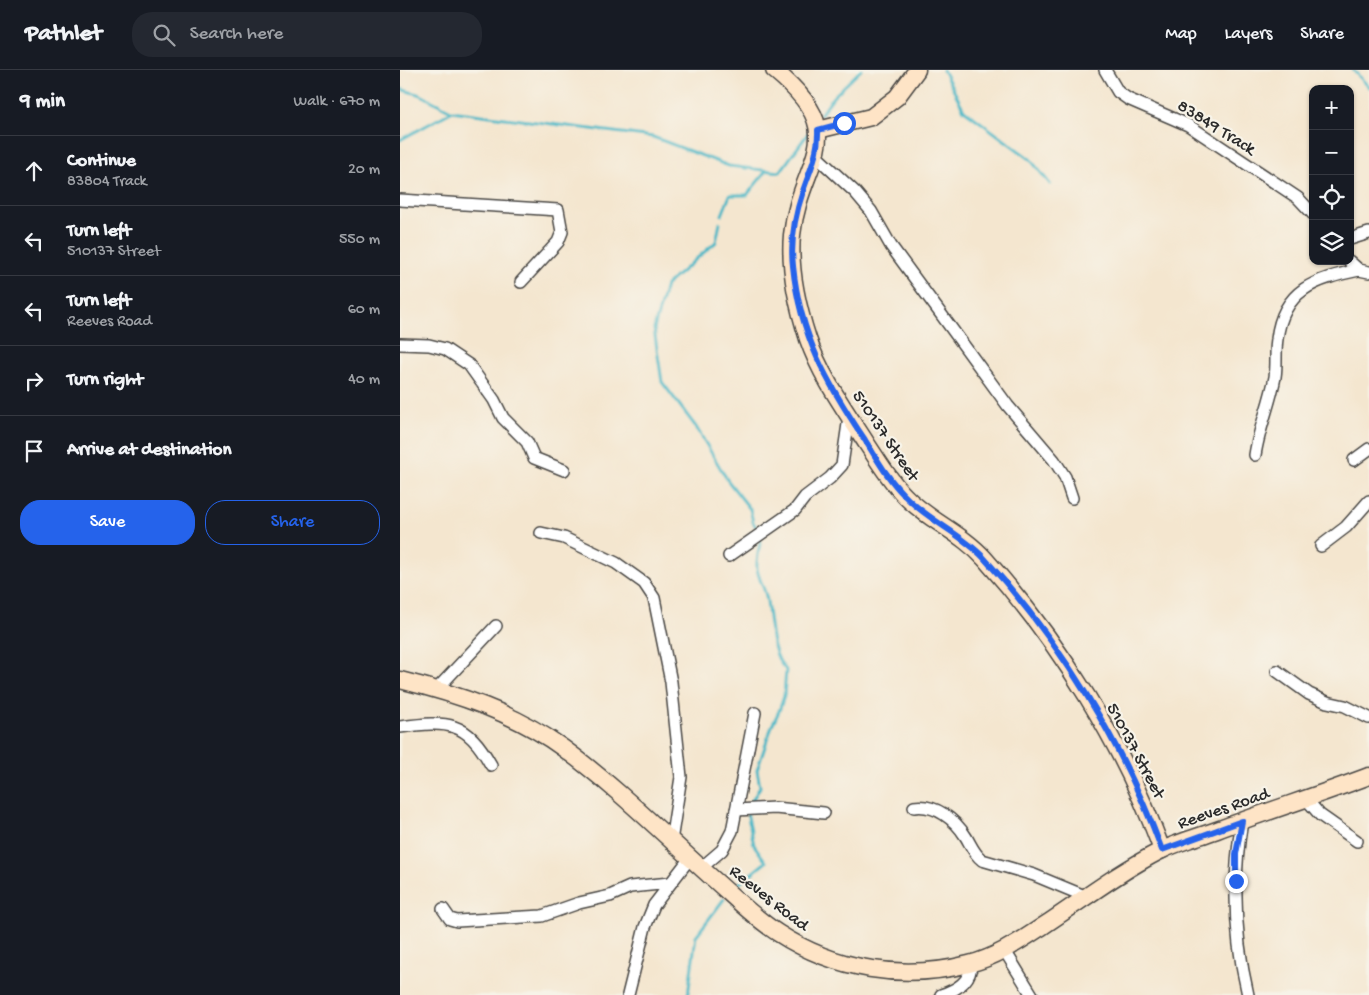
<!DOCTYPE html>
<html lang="en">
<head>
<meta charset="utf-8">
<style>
	:root { --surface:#171b24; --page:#242831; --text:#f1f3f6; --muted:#9ea1a6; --line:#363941; --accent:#2563eb }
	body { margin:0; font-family:"Gochi Hand",sans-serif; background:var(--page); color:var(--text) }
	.controls { position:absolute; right:15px; top:15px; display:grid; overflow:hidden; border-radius:10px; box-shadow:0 1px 4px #0004 }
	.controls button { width:45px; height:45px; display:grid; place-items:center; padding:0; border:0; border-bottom:1px solid var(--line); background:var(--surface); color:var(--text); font:25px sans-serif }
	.stop { position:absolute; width:15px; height:15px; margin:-11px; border:4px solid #2563eb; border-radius:50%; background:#fff }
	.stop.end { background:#2563eb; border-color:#fff; box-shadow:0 1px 5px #0008 }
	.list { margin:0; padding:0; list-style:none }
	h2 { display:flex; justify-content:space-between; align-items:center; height:65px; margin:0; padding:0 20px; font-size:21px }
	h2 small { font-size:16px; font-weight:400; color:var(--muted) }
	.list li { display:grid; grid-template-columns:32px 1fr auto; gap:15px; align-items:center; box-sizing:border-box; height:70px; padding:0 20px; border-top:1px solid var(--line) }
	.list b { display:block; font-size:19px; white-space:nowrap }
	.list p { margin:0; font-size:16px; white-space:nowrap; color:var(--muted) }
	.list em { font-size:16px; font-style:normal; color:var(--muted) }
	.actions { display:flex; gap:10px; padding:15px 20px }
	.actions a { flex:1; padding:11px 0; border:1px solid var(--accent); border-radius:20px; text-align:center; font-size:18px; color:var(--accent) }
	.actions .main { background:var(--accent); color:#fff }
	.icon { flex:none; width:28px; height:28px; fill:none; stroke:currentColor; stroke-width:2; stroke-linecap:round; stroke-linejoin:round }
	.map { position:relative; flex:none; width:969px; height:925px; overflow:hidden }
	header { display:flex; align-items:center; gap:30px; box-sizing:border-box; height:70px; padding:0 25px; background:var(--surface); border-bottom:1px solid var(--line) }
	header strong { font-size:24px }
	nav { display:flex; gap:28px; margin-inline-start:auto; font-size:18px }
	.search { width:350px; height:45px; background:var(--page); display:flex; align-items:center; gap:12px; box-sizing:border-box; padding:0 18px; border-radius:20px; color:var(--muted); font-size:19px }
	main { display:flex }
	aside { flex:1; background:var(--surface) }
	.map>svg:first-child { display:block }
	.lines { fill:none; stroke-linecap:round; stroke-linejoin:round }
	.stream { stroke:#4ab7c6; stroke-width:3 }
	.street-casing { stroke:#494744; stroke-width:14 }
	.secondary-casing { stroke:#494744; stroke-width:19 }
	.street { stroke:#fff; stroke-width:11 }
	.secondary { stroke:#fee4c6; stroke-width:16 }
	.route { stroke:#2563eb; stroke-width:6 }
	.labels { text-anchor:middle; stroke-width:4.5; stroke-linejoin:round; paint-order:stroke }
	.street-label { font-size:18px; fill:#2b2b2b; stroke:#f7f3e8 }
</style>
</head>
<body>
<header>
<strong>Pathlet</strong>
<div class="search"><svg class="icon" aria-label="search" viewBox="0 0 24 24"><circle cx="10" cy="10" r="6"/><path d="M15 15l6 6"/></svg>Search here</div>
<nav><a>Map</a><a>Layers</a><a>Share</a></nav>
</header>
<main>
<aside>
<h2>9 min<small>Walk · 670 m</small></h2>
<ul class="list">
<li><svg class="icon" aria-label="ahead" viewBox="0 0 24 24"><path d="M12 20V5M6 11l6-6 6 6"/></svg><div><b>Continue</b><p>83804 Track</p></div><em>20 m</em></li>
<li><svg class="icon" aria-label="left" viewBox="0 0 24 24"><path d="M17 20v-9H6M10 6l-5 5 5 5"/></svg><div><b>Turn left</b><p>510137 Street</p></div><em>550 m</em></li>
<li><svg class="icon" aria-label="left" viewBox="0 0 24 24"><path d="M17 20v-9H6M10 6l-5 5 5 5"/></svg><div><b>Turn left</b><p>Reeves Road</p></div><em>60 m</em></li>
<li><svg class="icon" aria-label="right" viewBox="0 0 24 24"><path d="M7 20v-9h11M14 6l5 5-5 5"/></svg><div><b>Turn right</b></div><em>40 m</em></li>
<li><svg class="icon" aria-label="arrive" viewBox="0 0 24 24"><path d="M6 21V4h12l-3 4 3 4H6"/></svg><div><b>Arrive at destination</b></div></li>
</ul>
<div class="actions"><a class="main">Save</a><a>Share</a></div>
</aside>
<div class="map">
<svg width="969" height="925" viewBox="0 0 969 925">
	<rect width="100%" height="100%" fill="#f7f3e8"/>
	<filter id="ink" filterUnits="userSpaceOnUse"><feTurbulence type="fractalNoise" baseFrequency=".02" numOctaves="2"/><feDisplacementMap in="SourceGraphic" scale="10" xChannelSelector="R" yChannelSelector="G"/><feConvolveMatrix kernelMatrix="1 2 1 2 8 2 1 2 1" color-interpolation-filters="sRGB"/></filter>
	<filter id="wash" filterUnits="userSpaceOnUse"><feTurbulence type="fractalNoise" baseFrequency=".0096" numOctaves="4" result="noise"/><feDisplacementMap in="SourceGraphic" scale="20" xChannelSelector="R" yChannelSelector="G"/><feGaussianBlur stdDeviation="1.12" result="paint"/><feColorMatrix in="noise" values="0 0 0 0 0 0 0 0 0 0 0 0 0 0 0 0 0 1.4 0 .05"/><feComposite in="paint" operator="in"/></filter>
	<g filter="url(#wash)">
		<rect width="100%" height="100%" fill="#f4e6cf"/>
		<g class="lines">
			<g class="stream">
				<polyline points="543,0 564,40 630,89 650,114"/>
				<polyline points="953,0 969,17"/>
				<polyline points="0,19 21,25 51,41 253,67 329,96 380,102 409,62"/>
				<polyline points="420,45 433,27 461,0"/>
				<polyline points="0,70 51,42"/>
				<polyline points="322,145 330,125 347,125 367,100"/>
				<polyline points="320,153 316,172 266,215 254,259 262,312 296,357 328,411 350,439 353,452 359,462"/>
				<path d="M349,736L360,717L357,700L372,656L379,641L384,626L386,600C371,585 370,552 367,531C366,520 358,509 357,498C356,489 360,476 361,467"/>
				<polyline points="335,817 366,792 354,775 347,742"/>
				<polyline points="288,925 296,866 324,829"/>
			</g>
		</g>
	</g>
	<g filter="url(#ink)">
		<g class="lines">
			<g class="street-casing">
				<g id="street">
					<polyline points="705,0 718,22 728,29 788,55 898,128 913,144"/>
					<polyline points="416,86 455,122 471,141 491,176 538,240 608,336 654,390 665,407 672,428"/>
					<polyline points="0,130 158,140 162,162 158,172 121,212"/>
					<polyline points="950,169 969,163"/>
					<polyline points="949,191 959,200 969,202"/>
					<polyline points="0,274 29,275 45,279 69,295 94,330 103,348 127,372 134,388 164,400"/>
					<path d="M855,385C859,358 870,334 875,307C877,294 875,282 877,269C883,219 916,209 959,200"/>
					<polyline points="954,390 969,379"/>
					<polyline points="141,463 164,468 216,493 244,513 254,528 271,612 281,707 271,771"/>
					<polyline points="921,476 946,457 969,431"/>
					<polyline points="329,486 395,440 405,427 430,408 442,395 449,347"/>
					<polyline points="877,601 909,624 927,632 945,636 969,648"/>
					<polyline points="37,619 96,556"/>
					<path d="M0,657C48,651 66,650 91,695"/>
					<polyline points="907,730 920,745 957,771"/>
					<path d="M514,737C535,734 555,749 566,767C571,775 574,784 582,790L634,805L687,827"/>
					<polyline points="336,740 375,738 424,743"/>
					<path d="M842,751C832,810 834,866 848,925"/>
					<polyline points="301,798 322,780 332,761 355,643"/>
					<polyline points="43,839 50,849 57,851 142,846 179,833 210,826 230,817 270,813"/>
					<polyline points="605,881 632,925"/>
					<polyline points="228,925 245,857 254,835 290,788"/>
					<path d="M541,925C556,920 571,912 571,894"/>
				</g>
			</g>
			<g class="secondary-casing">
				<g id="secondary">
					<path d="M374,0C456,67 400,87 392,165C389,198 398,238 408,269C421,307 446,341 467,374C479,392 490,411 505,426C529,451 562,463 585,489C660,573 723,674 762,780"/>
					<polyline points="418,60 471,47 497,27 517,0"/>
					<path d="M0,610C57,624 115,643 163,678C215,716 262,763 310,806C332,825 353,847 378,863C435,900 503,911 569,894C597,887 620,871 643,856C681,831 719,802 760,781C778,772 798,767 817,760C868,741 919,725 969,706"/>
				</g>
			</g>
			<use href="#street" class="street"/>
			<use href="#secondary" class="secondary"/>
		</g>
	</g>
	<g class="lines" filter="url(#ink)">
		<path class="route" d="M444,53L418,60C419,83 410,100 403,121C395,145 390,170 393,196C400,266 427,313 465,370C477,389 488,409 504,425C527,450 561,463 584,488C660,571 723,674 762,780L842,751L836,784V811"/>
	</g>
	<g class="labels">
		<g class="street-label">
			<text transform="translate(817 56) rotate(32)" y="6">83849 Track</text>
			<text transform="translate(487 365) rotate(56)" y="6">510137 Street</text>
			<text transform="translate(737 680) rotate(62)" y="6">510137 Street</text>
			<text transform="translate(823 737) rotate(-19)" y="6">Reeves Road</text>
			<text transform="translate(370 827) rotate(38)" y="6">Reeves Road</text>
		</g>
	</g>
</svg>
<div class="controls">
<button>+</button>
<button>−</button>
<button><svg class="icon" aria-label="locate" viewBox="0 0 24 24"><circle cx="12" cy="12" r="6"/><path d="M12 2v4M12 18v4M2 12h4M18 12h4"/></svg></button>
<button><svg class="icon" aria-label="layers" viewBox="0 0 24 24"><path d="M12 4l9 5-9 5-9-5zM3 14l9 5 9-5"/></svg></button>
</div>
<div class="stop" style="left:444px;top:53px"></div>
<div class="stop end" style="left:836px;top:811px"></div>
</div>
</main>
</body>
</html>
